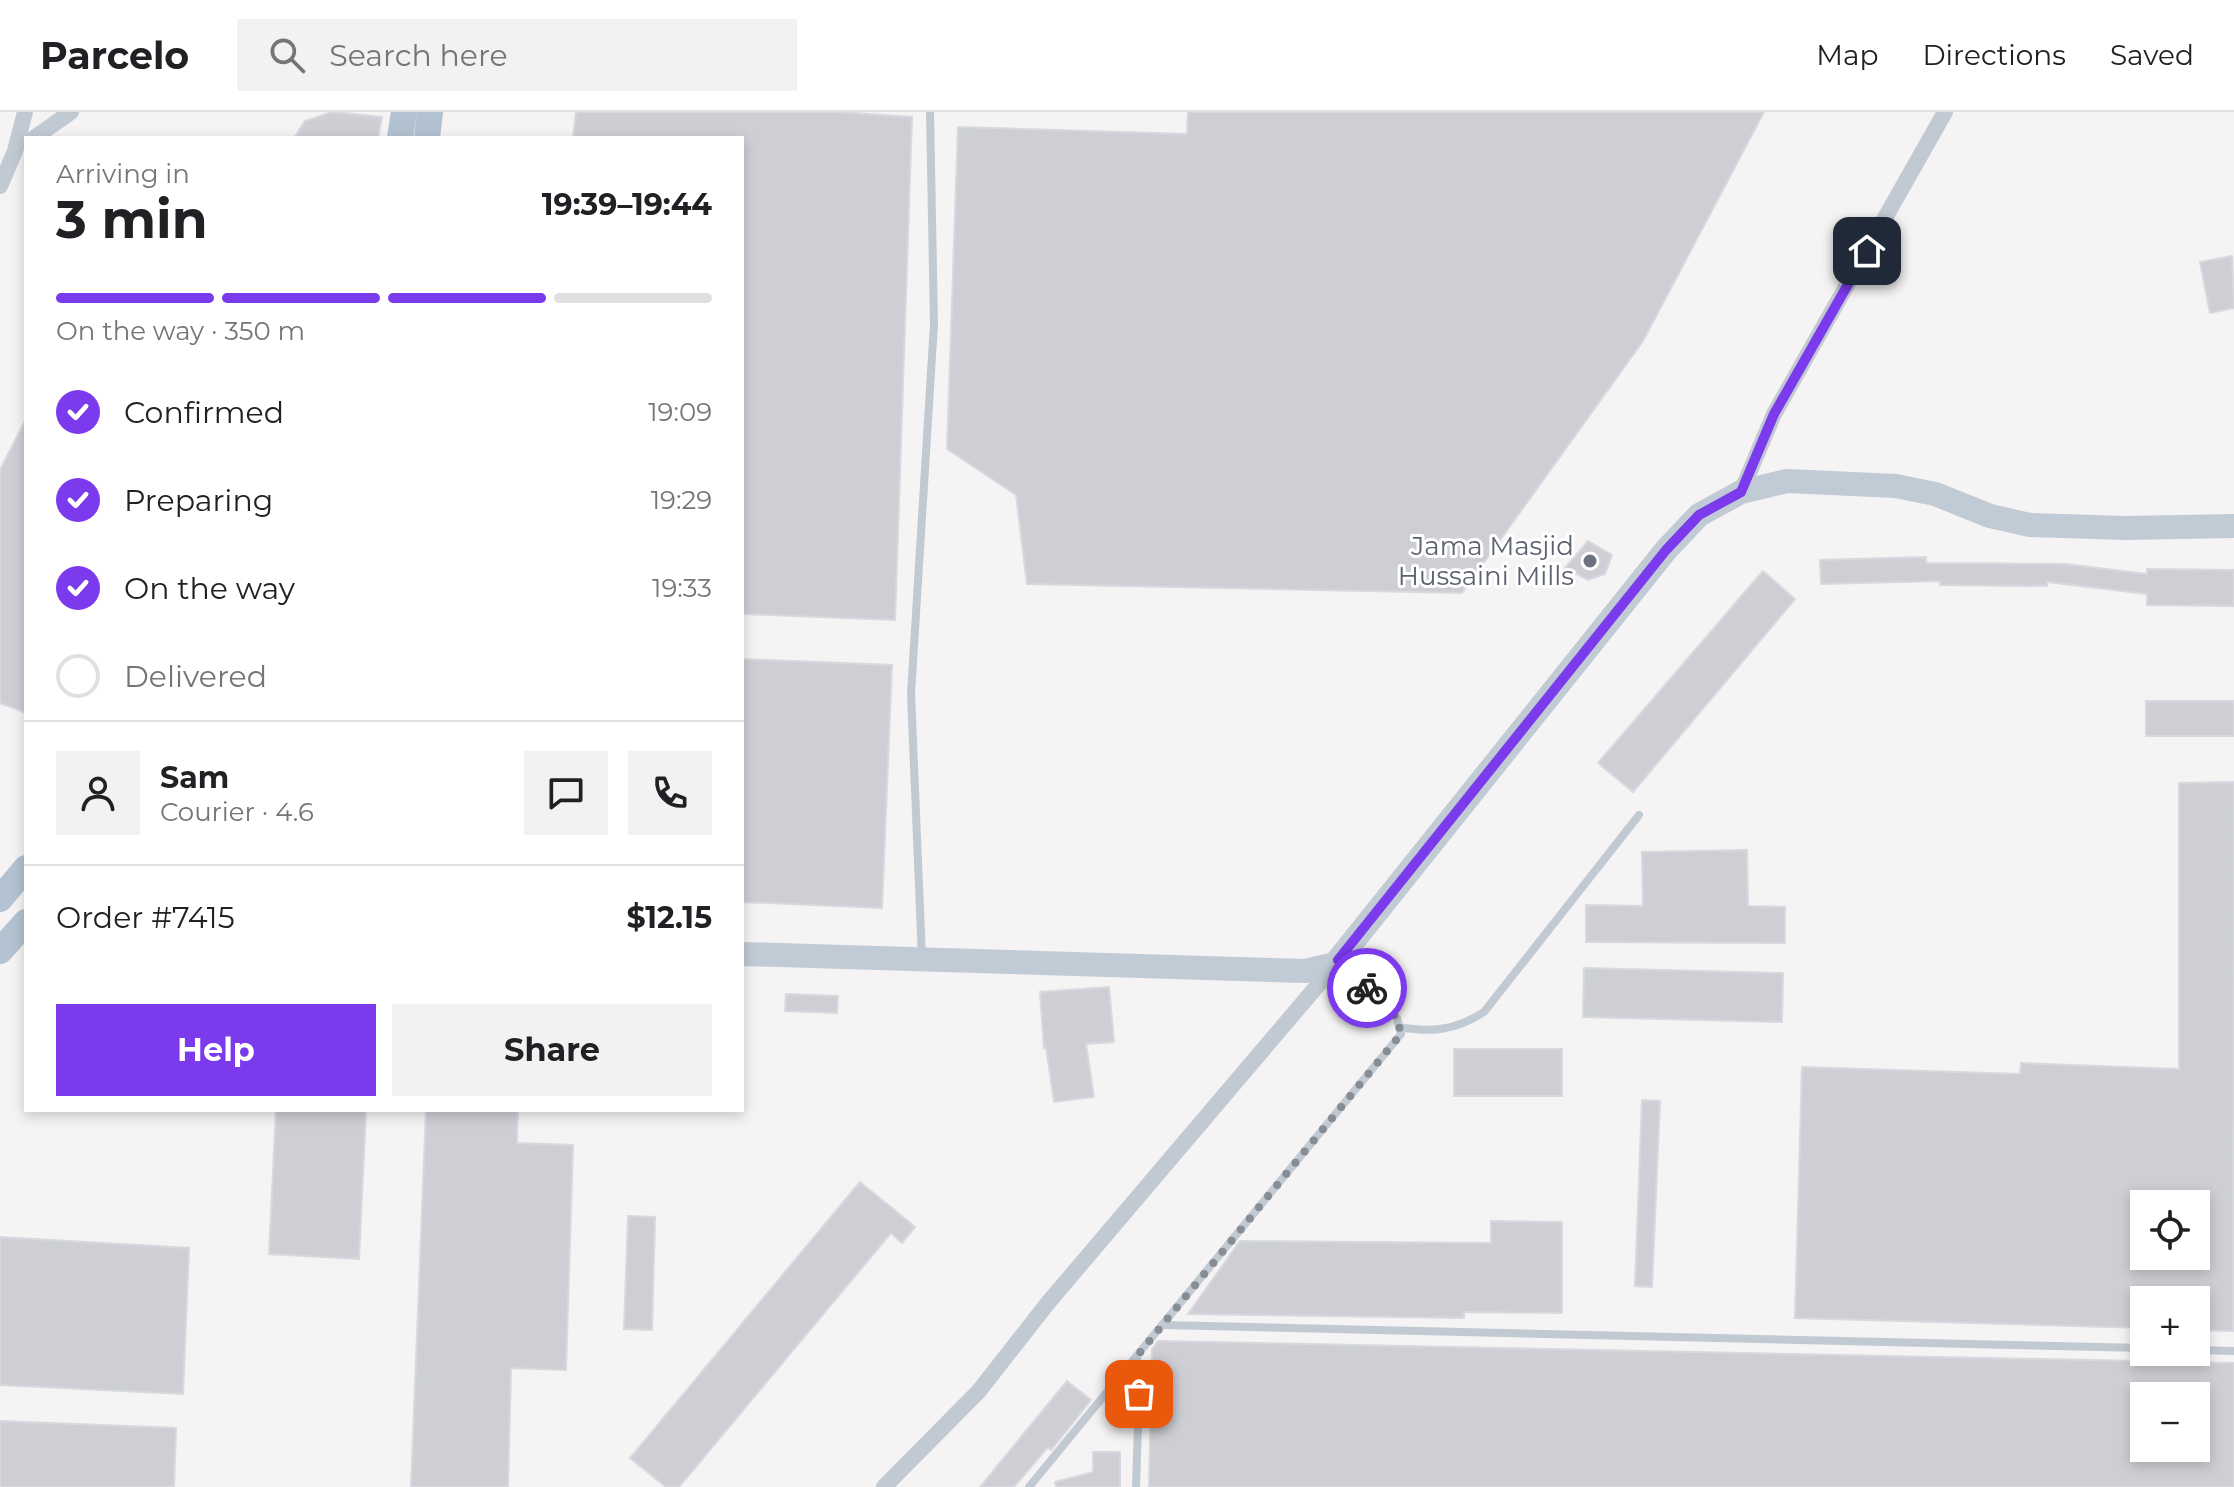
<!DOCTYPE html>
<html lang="en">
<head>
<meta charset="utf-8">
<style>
	body { margin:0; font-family:Montserrat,sans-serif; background:#f2f2f2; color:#202124; height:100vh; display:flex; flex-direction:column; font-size:30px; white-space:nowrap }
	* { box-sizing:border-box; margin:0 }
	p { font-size:26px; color:#757577 }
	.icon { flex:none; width:44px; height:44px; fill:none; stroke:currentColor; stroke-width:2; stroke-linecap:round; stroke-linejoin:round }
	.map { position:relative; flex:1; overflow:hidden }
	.panel { position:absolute; left:24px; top:24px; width:720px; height:976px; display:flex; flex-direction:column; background:#fff; border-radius:0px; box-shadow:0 4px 12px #0003 }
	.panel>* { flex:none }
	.fabs { position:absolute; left:2130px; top:1078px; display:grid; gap:16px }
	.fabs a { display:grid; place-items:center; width:80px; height:80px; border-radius:0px; background:#fff; box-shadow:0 4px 12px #0003; font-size:40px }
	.pin { position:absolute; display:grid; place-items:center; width:68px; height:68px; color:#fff; margin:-34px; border-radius:16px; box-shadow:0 4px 12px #0006 }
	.courier { position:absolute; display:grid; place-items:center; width:80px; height:80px; margin:-40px; border:6px solid #7c3aed; border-radius:50%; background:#fff; color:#222; box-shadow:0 2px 10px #0007 }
	.headline em { font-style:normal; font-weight:700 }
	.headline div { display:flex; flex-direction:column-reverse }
	.headline { display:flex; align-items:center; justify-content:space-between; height:136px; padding:0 32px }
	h1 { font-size:52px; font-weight:700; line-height:60px }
	.bar { display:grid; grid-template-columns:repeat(4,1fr); gap:12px 8px; align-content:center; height:96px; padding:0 32px }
	.bar i { height:10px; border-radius:6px; background:#e0e0e0 }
	.bar .selected { background:#7c3aed }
	.bar p { grid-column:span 4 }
	.line { display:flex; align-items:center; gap:20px; padding:0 32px; border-top:2px solid #e0e0e0 }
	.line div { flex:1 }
	.round { display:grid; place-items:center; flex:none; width:84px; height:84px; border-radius:0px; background:#f2f2f2 }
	ol { padding:0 32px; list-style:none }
	li { display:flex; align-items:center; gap:24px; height:88px }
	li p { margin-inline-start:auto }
	li .icon { padding:8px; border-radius:50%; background:#7c3aed; color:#fff; stroke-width:4 }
	li:last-child { color:#757577 }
	li i { width:44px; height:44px; border:4px solid #e0e0e0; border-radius:50% }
	.action { display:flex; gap:16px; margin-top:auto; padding:16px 32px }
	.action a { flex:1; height:92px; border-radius:0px; background:#7c3aed; color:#fff; font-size:32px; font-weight:700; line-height:92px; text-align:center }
	.action a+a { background:#f2f2f2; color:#202124 }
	header { display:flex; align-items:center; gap:48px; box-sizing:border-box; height:112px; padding:0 40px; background:#fff; border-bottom:2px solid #e0e0e0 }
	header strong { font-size:38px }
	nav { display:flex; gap:44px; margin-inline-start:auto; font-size:28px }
	.search { width:560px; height:72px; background:#f2f2f2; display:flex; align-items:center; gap:20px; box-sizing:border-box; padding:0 28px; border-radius:0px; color:#757577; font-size:30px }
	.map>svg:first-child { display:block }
	.building { fill:#cdcfd5; stroke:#d7d9de; stroke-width:2; fill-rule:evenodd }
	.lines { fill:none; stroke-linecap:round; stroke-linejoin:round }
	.lane { stroke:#c1cad2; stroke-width:8 }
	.street { stroke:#c1cad2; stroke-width:16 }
	.secondary { stroke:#c1cbd6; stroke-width:24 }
	.primary { stroke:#b3c2d1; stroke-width:26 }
	.done { stroke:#868d94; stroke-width:8; stroke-dasharray:0 14.4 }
	.route { stroke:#7c3aed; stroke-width:10 }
	.worship-dot { fill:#6b7280; stroke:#fff; stroke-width:3 }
	.labels { text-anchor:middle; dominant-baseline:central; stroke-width:6; stroke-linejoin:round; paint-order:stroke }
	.worship-label { font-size:26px; fill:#5b616d; stroke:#fff; text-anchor:end }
</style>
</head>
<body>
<header>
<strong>Parcelo</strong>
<div class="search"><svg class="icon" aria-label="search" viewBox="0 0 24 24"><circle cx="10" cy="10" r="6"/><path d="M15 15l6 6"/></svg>Search here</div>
<nav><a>Map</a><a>Directions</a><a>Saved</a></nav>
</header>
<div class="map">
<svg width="2234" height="1375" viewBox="0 0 2234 1375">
	<rect width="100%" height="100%" fill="#f5f3f3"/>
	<g class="building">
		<path d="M332 0 382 5 378 26H294L305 9Z"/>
		<path d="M576 0H838L912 5 895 508 742 502V26H573Z"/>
		<path d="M1188 0H1764L1643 229 1462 481 1027 472 1016 383 947 337 958 15 1187 22Z"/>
		<path d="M2232 144 2234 196 2210 201 2200 150Z"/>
		<path d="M26 307V601L0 591V358Z"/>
		<path d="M1588 429 1612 443 1605 462 1588 468 1565 456Z"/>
		<path d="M1926 445V451L2065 452 2147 462V457L2234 458V494L2147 493V482L2047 470V474L1940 473V469L1821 472 1820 448Z"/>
		<path d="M1763 459 1795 487 1633 680 1598 651Z"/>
		<path d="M742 547 892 553 882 796 742 790Z"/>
		<rect x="2146" y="589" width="88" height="35"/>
		<path d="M2234 670 2233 1219 2196 1218V1188H2144V1216L1795 1206 1802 955 2020 962 2021 951 2179 957V671ZM2144 1092H2196V1144H2144Z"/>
		<path d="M1747 738 1748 794 1785 795V831L1586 830V793L1643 794 1642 740Z"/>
		<path d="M1584 856 1783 861 1782 910 1583 905Z"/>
		<path d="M1109 875 1114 930 1086 932 1094 985 1054 990 1046 935 1044 936 1040 880Z"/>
		<path d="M786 882 838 884 837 901 785 899Z"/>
		<rect x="1454" y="937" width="108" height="47"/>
		<path d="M1642 988 1660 989 1652 1175 1635 1174Z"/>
		<path d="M276 998H366L359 1147 269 1142Z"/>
		<path d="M426 998H518L517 1031 573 1033 566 1258 511 1256 508 1375H411Z"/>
		<path d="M860 1070 915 1115 902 1131 891 1121 679 1375H666L630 1346Z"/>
		<path d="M628 1104 655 1105 652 1218 624 1217Z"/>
		<path d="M1491 1109 1562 1110V1201L1464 1200V1206L1188 1202 1240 1129 1491 1131Z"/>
		<path d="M0 1125 189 1136 183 1282 0 1273Z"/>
		<path d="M1158 1229 2234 1251V1375H1149L1152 1237ZM2144 1284H2196V1336H2144Z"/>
		<path d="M1067 1269 1091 1288 1051 1338 1048 1335 1014 1375H980Z"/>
		<path d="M0 1309 176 1316 174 1375H0Z"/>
		<path d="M1093 1340H1120V1375H1056L1055 1370 1093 1360Z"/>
	</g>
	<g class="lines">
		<g class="lane">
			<path d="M922 846 911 582 934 212 930 0"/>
			<path d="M1399 915C1432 921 1456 918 1484 900L1639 703"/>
			<path d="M1162 1213 2144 1236"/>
			<path d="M2196 1238 2234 1239"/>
			<path d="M1029 1375 1401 922 1397 906 1339 849"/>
			<path d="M1136 1375 1139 1282 1137 1244"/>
		</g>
		<g class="street">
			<path d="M34 26 71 0"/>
			<path d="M0 74 15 39 25 0"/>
			<path d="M1741 380 1774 302 1945 0"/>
			<path d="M884 1375 979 1279 1047 1192 1335 853"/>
		</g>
		<path class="secondary" d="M742 842 1305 859 1335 852 1666 438 1699 403 1741 380 1787 369 1896 374 1935 382 1990 404 2030 413 2125 416 2234 414"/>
		<g class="primary">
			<path d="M400 26 404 0"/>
			<path d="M427 26 430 0"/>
			<path d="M0 787 26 756"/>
			<path d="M0 839 26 810"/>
		</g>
	</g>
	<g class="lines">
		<path class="done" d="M1139 1282 1137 1244 1401 922 1397 906 1367 876"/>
		<path class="route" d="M1367 876 1338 848 1666 438 1699 403 1741 380 1774 302 1867 139"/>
	</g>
	<circle class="worship-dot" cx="1590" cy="449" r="8"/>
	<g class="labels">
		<g class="worship-label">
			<text x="1574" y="434">Jama Masjid<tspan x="1574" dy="30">Hussaini Mills</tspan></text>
		</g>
	</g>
</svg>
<div class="fabs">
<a><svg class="icon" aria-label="locate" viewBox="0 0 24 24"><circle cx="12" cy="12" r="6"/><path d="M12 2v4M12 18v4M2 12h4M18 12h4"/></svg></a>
<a>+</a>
<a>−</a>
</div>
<div class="pin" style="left:1139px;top:1282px;background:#ea580c"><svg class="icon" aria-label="bag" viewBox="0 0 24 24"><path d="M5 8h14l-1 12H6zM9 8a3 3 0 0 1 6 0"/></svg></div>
<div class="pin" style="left:1867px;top:139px;background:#1f2937"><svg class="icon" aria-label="home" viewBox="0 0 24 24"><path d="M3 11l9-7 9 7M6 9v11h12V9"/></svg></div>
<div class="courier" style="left:1367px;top:876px"><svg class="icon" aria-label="bike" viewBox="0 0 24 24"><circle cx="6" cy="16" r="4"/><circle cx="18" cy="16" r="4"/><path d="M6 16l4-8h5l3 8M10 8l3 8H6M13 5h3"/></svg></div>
<section class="panel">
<div class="headline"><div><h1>3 min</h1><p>Arriving in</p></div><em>19:39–19:44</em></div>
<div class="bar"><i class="selected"></i><i class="selected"></i><i class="selected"></i><i></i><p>On the way · 350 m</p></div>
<ol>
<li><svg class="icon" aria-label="check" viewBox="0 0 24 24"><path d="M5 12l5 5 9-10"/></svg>Confirmed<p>19:09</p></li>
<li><svg class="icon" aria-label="check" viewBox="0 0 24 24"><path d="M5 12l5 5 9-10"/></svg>Preparing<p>19:29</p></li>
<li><svg class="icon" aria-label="check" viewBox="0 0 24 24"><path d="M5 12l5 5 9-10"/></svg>On the way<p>19:33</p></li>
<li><i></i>Delivered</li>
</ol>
<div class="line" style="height:144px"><a class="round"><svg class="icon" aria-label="person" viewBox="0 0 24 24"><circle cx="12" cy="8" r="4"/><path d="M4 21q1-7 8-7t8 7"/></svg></a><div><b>Sam</b><p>Courier · 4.6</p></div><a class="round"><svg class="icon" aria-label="chat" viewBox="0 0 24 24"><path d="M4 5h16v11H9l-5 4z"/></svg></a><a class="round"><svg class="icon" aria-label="phone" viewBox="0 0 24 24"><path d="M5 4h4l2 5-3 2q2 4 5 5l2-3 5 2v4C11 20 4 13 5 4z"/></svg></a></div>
<div class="line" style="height:104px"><div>Order #7415</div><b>$12.15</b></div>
<div class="action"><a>Help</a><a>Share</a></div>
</section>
</div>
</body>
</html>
